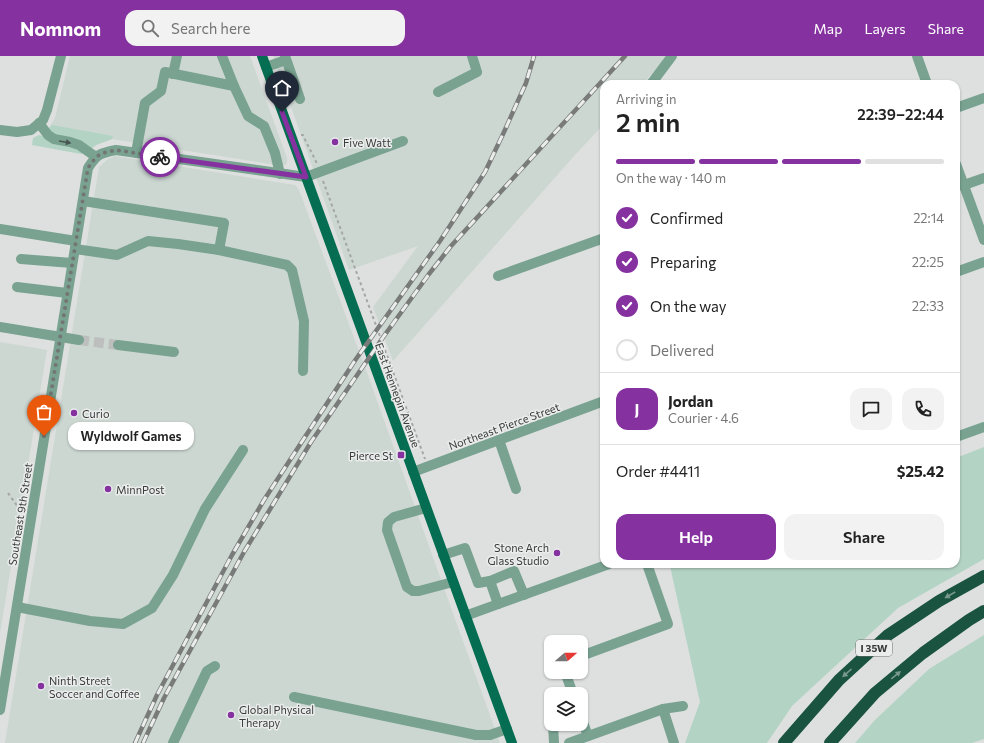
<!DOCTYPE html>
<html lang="en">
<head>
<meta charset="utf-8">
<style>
	body { margin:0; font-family:Commissioner,sans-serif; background:#f2f2f2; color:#222; height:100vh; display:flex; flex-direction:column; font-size:15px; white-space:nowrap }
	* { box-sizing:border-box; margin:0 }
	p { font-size:13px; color:#767676 }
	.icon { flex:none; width:22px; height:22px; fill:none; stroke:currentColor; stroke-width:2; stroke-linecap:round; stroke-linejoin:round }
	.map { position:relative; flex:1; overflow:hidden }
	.details { position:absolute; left:600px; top:24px; width:360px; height:488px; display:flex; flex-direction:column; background:#fff; border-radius:12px; box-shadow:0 1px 3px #0004 }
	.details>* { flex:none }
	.needle { width:26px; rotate:70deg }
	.buttons { position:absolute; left:544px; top:579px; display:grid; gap:8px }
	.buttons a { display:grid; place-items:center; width:44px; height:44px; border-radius:8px; background:#fff; box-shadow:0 1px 3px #0004; font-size:20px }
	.pin { position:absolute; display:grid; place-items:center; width:34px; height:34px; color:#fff; margin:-41px -17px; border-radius:50% 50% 50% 0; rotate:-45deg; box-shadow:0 0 4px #0007 }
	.pin .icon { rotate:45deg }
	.courier { position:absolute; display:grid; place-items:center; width:40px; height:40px; margin:-20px; border:3px solid #85319f; border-radius:50%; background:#fff; color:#222; box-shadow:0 1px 5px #0007 }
	.bubble { position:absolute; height:28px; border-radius:12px; background:#fff; box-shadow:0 1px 3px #0004; font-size:13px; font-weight:600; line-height:28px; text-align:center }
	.head em { font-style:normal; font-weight:600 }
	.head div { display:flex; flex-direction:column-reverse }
	.head { display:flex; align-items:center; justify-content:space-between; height:68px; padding:0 16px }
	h1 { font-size:26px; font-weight:600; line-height:30px }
	.bar { display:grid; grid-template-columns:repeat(4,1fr); gap:6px 4px; align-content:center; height:48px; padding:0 16px }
	.bar i { height:5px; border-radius:3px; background:#e0e0e0 }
	.bar .active { background:#85319f }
	.bar p { grid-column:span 4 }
	.line { display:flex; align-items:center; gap:10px; padding:0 16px; border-top:1px solid #e0e0e0 }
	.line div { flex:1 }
	.round { display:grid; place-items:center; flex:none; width:42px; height:42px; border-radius:12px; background:#f2f2f2 }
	ol { padding:0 16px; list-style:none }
	li { display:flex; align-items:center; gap:12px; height:44px }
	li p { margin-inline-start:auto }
	li .icon { padding:4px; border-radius:50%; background:#85319f; color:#fff; stroke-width:4 }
	li:last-child { color:#767676 }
	li i { width:22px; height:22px; border:2px solid #e0e0e0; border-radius:50% }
	.cta { display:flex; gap:8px; margin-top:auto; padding:8px 16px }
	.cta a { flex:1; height:46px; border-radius:12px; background:#85319f; color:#fff; font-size:16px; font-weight:600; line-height:46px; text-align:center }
	.cta a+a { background:#f2f2f2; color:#222 }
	header { display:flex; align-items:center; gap:24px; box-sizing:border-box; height:56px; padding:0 20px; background:#85319f; color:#fff }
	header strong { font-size:19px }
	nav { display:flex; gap:22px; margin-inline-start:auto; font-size:14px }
	.search { width:280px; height:36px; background:#f2f2f2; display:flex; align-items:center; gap:10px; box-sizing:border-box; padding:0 14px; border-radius:12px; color:#767676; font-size:15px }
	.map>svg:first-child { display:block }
	.built { fill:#ccd7d2 }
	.green { fill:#b3d3c5 }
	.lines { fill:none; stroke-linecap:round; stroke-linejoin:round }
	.minor-tunnel { stroke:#bcbfbd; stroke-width:10; stroke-dasharray:10 5; stroke-linecap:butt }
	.path { stroke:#a4a7a5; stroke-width:2; stroke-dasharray:3 3; stroke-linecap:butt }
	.minor { stroke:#79a291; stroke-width:10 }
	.major { stroke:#056d51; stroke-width:10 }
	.highway { stroke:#1a5340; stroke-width:12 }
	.rail-casing { stroke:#797b7a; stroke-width:4.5 }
	.rail { stroke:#eaedec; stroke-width:3; stroke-dasharray:9; stroke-linecap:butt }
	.oneway { fill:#495550 }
	.oneway2 { fill:#78988d }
	.done { stroke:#727573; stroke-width:4; stroke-dasharray:0 7.2 }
	.route { stroke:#85319f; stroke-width:5 }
	.poi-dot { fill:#85319f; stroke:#eaedec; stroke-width:1.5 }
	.labels { text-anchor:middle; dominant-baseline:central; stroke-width:3; stroke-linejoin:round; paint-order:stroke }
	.shield { fill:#eaedec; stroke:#6e706f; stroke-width:1 }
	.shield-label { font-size:10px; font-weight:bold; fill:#393b3a }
	.poi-label { font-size:11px; fill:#393b3a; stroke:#eaedec; text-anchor:start }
	.street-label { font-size:11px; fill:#393b3a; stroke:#eaedec }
</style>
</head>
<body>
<header>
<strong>Nomnom</strong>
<div class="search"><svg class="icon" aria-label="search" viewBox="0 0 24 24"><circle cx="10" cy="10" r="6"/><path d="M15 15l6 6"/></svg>Search here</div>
<nav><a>Map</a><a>Layers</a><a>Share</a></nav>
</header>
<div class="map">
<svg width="984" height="687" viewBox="0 0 984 687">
	<rect width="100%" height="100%" fill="#dde0de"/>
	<g class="built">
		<path d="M70 0H250L287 102V108L282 110 112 83 96 89 94 91 49 72 55 62Z"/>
		<path d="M273 0H669L642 28H604V68L574 100 393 305 373 251 418 190 349 214Z"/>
		<path d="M115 100 295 129 299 134 369 322 455 563 500 687H5L99 111 108 103Z"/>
		<path d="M0 286 47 294 0 577Z"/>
	</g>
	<g class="green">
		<path d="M52 69 113 80 112 83 96 89 92 92 50 77 49 72Z"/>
		<path d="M39 79 78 91 84 97 81 98 32 89 33 82Z"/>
		<path d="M984 391V503L898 552 792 650 767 687H685L700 646 670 510 676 508H956V402Z"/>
		<path d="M984 579V683L972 687H855L875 664 929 613Z"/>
	</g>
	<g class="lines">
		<path class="minor-tunnel" d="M79 284 118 289"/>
		<g class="path">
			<path d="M301 79H303C307 89 313 98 317 108"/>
			<path d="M323 125 425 403"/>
			<path d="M528 359 549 353"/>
			<path d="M8 437 18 451"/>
		</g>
		<g class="minor">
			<path d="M285 0 300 43"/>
			<path d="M917 0 927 28"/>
			<path d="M266 11 286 4"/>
			<path d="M173 18 177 0"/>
			<path d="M651 28 672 0"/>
			<path d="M234 30 248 60 264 70 275 97 280 118"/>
			<path d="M438 36 477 16 472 0"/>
			<path d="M956 52 984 42"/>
			<path d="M39 67 48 79 54 83 70 86 79 89 96 101"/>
			<path d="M0 74 17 76 31 74 43 64 47 54 61 0"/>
			<path d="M136 97 145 47 161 35 165 16 234 30 222 0"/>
			<path d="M956 108 984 184"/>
			<path d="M964 129 984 122"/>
			<path d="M0 173 76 185"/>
			<path d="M75 193 117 199 148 185 178 188 219 194 224 167 83 145"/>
			<path d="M219 194 287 209 292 214 304 265 303 315"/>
			<path d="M21 203 72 207"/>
			<path d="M956 216 984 206"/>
			<path d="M498 220 604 182"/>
			<path d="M17 231 67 237"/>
			<path d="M0 271 79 284"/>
			<path d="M118 289 174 296"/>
			<path d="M956 381 984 371"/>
			<path d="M499 384 516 433"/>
			<path d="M413 416 604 345"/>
			<path d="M426 452 394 461 388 466 387 474 407 531 413 535H419L453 526"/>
			<path d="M443 499 465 492 478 527 490 525 514 515 524 539"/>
			<path d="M490 525 498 548"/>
			<path d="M17 551 90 565 123 568 152 552 173 519 205 453 243 394"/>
			<path d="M465 560 609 508"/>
			<path d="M581 600 668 568 647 508"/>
			<path d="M565 616 573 638"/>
			<path d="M294 641 476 679H490L507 673"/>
			<path d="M663 653 674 687"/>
			<path d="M0 654 88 112C97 98 100 97 116 94L306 121 403 85"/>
			<path d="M581 661 588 680"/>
			<path d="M553 668 554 687"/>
			<path d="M173 687 207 615 215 610"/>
			<path d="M569 687 663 653 683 650"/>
		</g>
		<path class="major" d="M262 0 512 687"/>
		<g class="highway">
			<path d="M784 687 839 624 888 579 939 545 984 520"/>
			<path d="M830 687 875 637 923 597 969 564 984 555"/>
		</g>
		<defs>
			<g id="rail">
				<path d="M135 687 157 639 232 499 264 444 303 384 356 303 440 185 485 116 504 76 526 27 534 0"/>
				<path d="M143 687 164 642 244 496 311 386 384 280 429 218 451 190 625 0"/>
			</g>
		</defs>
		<use href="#rail" class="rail-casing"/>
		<use href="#rail" class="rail"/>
	</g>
	<defs><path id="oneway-solid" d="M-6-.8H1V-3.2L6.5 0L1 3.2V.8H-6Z"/></defs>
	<use class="oneway" href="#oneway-solid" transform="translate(65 86) rotate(10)"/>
	<g class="oneway2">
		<use href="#oneway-solid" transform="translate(950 539) rotate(150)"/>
		<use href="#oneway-solid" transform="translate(847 617) rotate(138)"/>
		<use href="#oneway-solid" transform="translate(896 619) rotate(-39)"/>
	</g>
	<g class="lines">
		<path class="done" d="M44 380 88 112 96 101 103 97 116 94 160 101"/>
		<path class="route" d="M160 101 306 121 282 56"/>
	</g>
	<g class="poi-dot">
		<circle cx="335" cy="86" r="4"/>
		<circle cx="74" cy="357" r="4"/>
		<rect x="397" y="395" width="8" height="8" rx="2"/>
		<circle cx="108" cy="433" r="4"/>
		<circle cx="557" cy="497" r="4"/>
		<circle cx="41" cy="630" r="4"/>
		<circle cx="231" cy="659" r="4"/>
	</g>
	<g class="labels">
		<rect class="shield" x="856" y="584" width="36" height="16" rx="3"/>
		<g class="shield-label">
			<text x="874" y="592">I 35W</text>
		</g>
		<g class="poi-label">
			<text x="343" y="86">Five Watt</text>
			<text x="82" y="357">Curio</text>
			<text x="393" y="399" text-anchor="end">Pierce St</text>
			<text x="116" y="433">MinnPost</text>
			<text x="549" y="491" text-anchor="end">Stone Arch<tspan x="549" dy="13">Glass Studio</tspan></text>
			<text x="49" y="624">Ninth Street<tspan x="49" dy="13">Soccer and Coffee</tspan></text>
			<text x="239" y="653">Global Physical<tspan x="239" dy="13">Therapy</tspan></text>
		</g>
		<g class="street-label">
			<text transform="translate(398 339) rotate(70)">East Hennepin Avenue</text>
			<text transform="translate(504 370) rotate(-20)">Northeast Pierce Street</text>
			<text transform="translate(20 458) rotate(-81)">Southeast 9th Street</text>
		</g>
	</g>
</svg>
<div class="buttons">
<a><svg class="needle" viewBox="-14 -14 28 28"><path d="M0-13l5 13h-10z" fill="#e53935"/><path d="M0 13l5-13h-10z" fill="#767676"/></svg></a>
<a><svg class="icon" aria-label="layers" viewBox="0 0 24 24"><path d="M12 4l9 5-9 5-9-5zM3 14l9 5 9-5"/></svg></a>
</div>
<div class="pin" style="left:44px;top:380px;background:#ea580c"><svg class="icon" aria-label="bag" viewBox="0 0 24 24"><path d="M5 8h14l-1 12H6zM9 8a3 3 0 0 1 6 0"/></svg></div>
<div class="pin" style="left:282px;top:56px;background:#1f2937"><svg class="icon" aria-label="home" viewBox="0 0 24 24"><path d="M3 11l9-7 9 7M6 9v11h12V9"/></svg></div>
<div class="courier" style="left:160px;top:101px"><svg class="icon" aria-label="bike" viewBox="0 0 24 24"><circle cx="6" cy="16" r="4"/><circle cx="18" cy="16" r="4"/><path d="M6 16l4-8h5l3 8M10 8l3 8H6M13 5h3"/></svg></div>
<div class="bubble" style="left:68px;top:366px;width:126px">Wyldwolf Games</div>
<section class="details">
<div class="head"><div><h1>2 min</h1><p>Arriving in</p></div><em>22:39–22:44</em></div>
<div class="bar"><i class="active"></i><i class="active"></i><i class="active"></i><i></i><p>On the way · 140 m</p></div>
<ol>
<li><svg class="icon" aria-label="check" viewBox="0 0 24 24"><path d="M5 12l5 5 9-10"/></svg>Confirmed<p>22:14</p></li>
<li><svg class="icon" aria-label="check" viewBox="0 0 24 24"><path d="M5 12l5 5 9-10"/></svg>Preparing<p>22:25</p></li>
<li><svg class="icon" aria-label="check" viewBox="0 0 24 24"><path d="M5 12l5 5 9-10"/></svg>On the way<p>22:33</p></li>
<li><i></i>Delivered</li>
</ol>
<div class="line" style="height:72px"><b class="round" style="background:#85319f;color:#fff">J</b><div><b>Jordan</b><p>Courier · 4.6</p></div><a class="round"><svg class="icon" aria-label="chat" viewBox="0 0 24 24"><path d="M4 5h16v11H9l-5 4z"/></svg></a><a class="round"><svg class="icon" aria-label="phone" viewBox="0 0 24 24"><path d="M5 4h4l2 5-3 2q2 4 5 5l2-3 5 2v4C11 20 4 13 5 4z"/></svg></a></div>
<div class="line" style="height:52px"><div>Order #4411</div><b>$25.42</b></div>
<div class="cta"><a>Help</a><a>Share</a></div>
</section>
</div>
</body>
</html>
